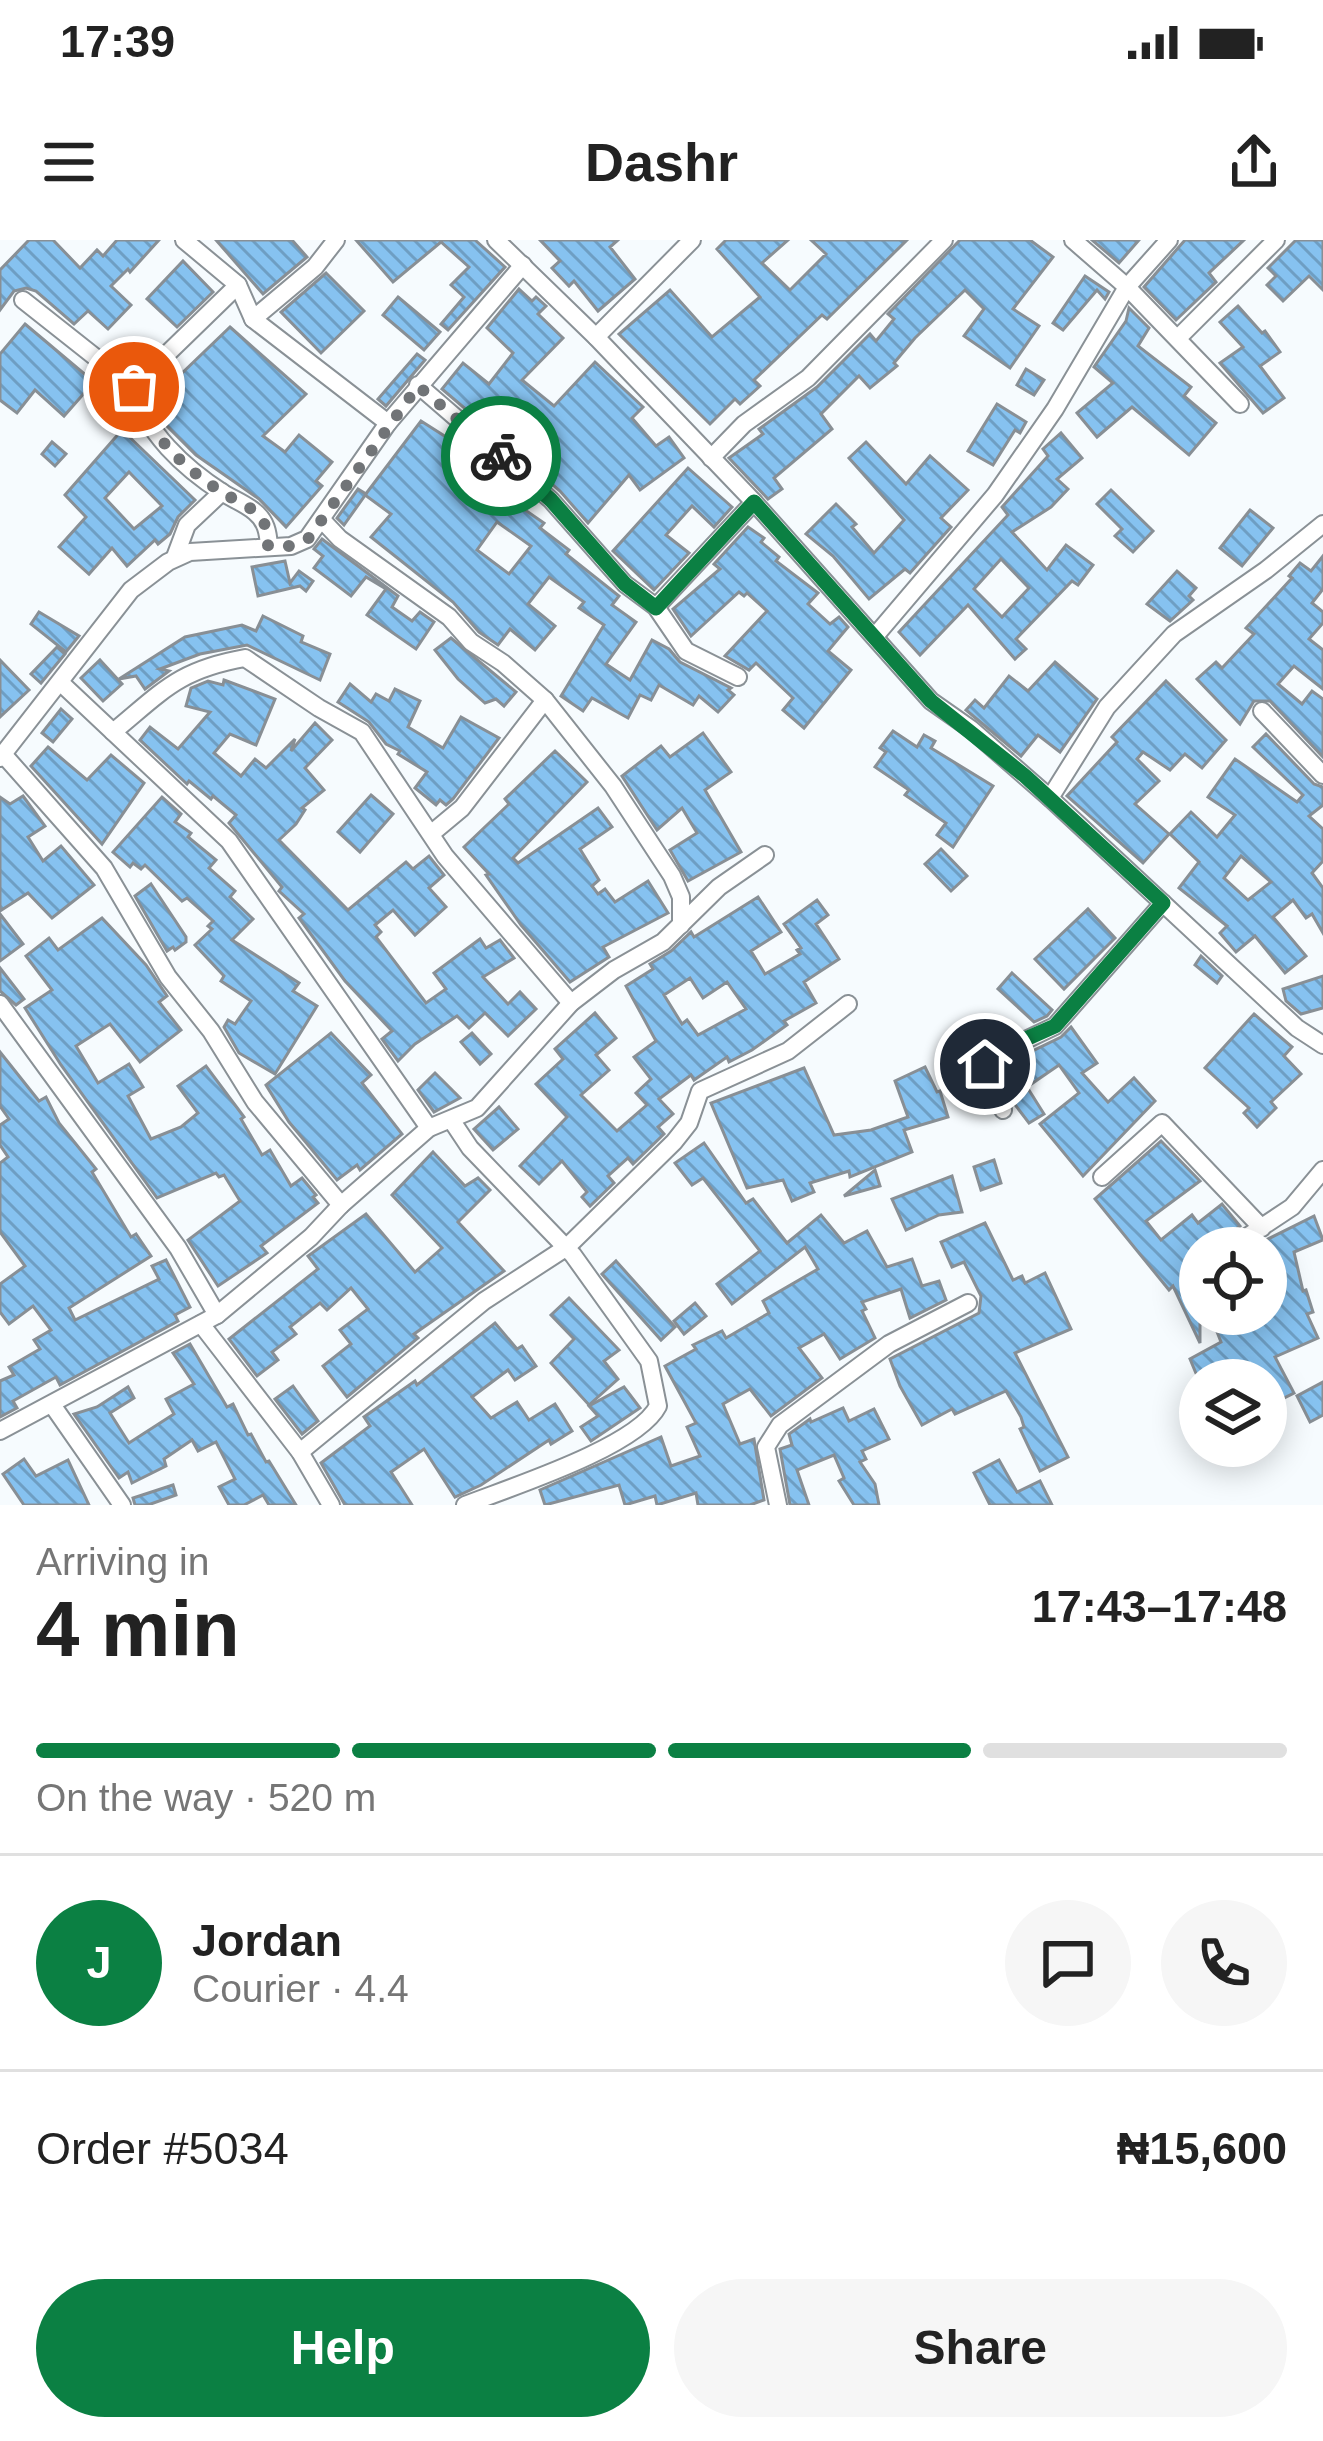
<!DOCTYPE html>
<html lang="en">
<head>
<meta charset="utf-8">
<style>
	body { margin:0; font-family:Arial,sans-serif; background:#f6f6f6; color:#222; height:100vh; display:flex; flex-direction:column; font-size:45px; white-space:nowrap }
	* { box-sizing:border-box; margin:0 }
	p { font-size:39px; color:#767676 }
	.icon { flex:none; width:66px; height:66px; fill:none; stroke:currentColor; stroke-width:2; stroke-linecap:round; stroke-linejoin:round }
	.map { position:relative; height:1265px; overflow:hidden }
	.panel { display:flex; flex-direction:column; background:#fff; flex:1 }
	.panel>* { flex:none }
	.buttons { position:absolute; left:1179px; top:987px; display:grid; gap:24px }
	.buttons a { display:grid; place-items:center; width:108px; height:108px; border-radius:50%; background:#fff; box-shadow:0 6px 30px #0003; font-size:60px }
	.pin { position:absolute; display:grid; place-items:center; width:102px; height:102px; color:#fff; margin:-51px; border:6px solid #fff; border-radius:50%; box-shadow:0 3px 12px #0007 }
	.courier { position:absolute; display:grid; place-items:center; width:120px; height:120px; margin:-60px; border:9px solid #0b8043; border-radius:50%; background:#fff; color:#222; box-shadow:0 3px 15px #0007 }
	.summary em { font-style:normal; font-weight:700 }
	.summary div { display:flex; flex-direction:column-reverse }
	.summary { display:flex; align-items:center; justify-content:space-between; height:204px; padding:0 36px }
	h1 { font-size:78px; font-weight:700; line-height:90px }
	.bar { display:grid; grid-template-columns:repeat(4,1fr); gap:18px 12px; align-content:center; height:144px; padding:0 36px }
	.bar i { height:15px; border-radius:9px; background:#e0e0e0 }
	.bar .selected { background:#0b8043 }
	.bar p { grid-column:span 4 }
	.line { display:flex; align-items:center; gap:30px; padding:0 36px; border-top:3px solid #e0e0e0 }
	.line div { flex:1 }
	.round { display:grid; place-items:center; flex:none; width:126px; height:126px; border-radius:63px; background:#f6f6f6 }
	.button { display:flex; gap:24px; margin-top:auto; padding:24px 36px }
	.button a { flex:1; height:138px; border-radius:72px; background:#0b8043; color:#fff; font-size:48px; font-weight:700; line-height:138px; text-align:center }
	.button a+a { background:#f6f6f6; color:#222 }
	.status { display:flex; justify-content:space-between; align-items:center; height:84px; padding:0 60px; background:#fff; direction:ltr }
	.status svg { height:33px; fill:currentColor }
	header { display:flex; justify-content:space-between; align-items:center; height:156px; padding:0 36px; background:#fff; font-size:54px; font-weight:700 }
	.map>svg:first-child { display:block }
	.building { fill:url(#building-back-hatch); stroke:#888f95; stroke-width:3; fill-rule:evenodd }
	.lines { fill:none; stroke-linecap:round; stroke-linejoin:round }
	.minor-casing { stroke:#8a9196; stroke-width:20 }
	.minor { stroke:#fff; stroke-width:16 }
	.done { stroke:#717477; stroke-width:12; stroke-dasharray:0 21.6 }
	.route { stroke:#0b8043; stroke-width:15 }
</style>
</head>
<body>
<div class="status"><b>17:39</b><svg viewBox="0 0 49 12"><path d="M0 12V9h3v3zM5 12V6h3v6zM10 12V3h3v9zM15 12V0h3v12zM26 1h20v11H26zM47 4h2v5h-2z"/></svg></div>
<header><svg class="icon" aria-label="menu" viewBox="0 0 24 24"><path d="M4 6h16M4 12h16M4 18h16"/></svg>Dashr<svg class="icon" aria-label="share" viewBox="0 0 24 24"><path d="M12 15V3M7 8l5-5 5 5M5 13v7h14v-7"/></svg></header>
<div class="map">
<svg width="1323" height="1265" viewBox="0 0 1323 1265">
	<defs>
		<pattern id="building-back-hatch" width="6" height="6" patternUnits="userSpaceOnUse" patternTransform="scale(3)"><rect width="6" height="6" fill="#86c2f0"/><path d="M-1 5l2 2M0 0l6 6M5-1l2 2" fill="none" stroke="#6e9ec3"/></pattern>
	</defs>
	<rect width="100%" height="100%" fill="#f6fbfe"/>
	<g class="building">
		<path d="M29 0H53L80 28 97 10 103 16 117 0H159L130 32 128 29 111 46 131 65 108 89 88 71 74 84 36 51 26 48 14 51 0 70V30Z"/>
		<path d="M216 0H292L307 17 263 54Z"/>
		<path d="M356 0H475L505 27 448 90 441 84 464 57 451 45 469 27 441 2 393 42Z"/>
		<path d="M540 0H618L610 7 635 39 598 71 574 41 569 46 552 28 560 21Z"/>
		<path d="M726 0H788L762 23 790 50 826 14 811 0H907L827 79 822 75 754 140 760 146 740 164 735 159 710 184 619 94 670 50 712 97 760 57 717 9Z"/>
		<path d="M960 0H1030L1053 17 1013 69 1039 86 1010 128 964 96 984 69 965 50 915 98 894 123 897 126 870 148 859 136 821 174 832 189 774 238 782 249 768 259 729 218 763 194 759 189 817 147 870 94 876 101 894 79 888 74Z"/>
		<path d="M1092 0H1139L1119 23Z"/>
		<path d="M1185 0H1244L1209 33 1216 42 1176 80 1144 47Z"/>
		<path d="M1296 0H1323V50L1309 36 1283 61 1267 45 1276 36 1268 28Z"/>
		<path d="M183 21 213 52 177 87 147 59Z"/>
		<path d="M326 33 364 71 321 113 281 72Z"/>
		<path d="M1085 36 1109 52 1105 59 1097 50 1063 90 1053 83Z"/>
		<path d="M519 49 532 61 536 57 546 66 538 74 563 98 522 140 554 166 595 122 643 167 632 178 656 206 669 197 684 218 640 250 629 235 588 283 560 251 522 218 525 213 491 186 489 189 442 149 463 123 489 144 513 113 487 88Z"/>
		<path d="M398 57 440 92 424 110 383 75Z"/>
		<path d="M1238 66 1262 93 1265 91 1280 112 1260 126 1284 158 1263 173 1220 123 1243 107 1220 82Z"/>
		<path d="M1129 68 1149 88 1138 106 1191 147 1184 156 1216 183 1189 215 1132 167 1097 197 1077 173 1113 143 1094 127 1126 81Z"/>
		<path d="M25 84 94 142 64 176 35 150 17 173 0 160V114Z"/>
		<path d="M230 87 306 154 263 196 285 212 299 195 332 222 316 241 322 246 286 287 259 259 196 215 167 186 152 162Z"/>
		<path d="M417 114 425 120 386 166 378 159Z"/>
		<path d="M1026 129 1044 140 1034 155 1017 145Z"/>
		<path d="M997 164 1026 182 1020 193 1015 190 993 225 968 211Z"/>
		<path d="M421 181 468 211 455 228 487 251 496 237 518 253 512 261 544 283 540 288 569 310 566 314 619 356 612 365 636 382 606 424 630 440 652 400 669 409 680 422 731 448 728 450 734 455 718 472 699 456 693 465 659 445 651 460 640 455 628 478 592 458 583 471 561 456 604 385 579 368 584 362 549 337 528 364 555 386 535 410 510 389 498 405 479 392 453 362 371 297 391 274 365 255ZM497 282 531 306 509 334 477 310Z"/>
		<path d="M122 190 195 260 178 277 170 294 158 304 155 300 127 326 112 308 89 334 59 307 86 277 65 255ZM129 232 162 266 134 289 105 258Z"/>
		<path d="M1061 193 1082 218 1057 239 1068 249 1051 267 1012 292 1047 330 1066 305 1093 325 1078 345 1072 341 1016 399 1026 409 1015 419 968 365 920 415 899 392 1008 275 1002 267 1048 216 1043 209ZM1001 319 1029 348 1002 377 974 349Z"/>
		<path d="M52 202 66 214 55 226 42 214Z"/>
		<path d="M866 202 906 244 930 216 968 250 941 278 951 287 926 315 910 333 905 329 869 359 833 316 806 294 836 264 856 284 852 287 874 313 904 280 849 218Z"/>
		<path d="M688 228 732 267 714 287 692 266 666 295 689 313 654 350 613 311Z"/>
		<path d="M358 249 366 254 344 285 337 278Z"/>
		<path d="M1111 250 1153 291 1133 312 1115 296 1122 289 1097 264Z"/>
		<path d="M1250 270 1273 288 1242 326 1220 308Z"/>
		<path d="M748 287 764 298 761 302 779 317 776 321 818 353 808 364 830 384 839 377 848 387 828 411 851 430 804 488 783 470 793 458 756 423 749 430 725 416 767 371 747 353 744 356 739 352 691 396 673 369 720 329 714 324Z"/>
		<path d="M322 299 398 356 392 367 412 381 420 372 434 382 416 409 367 375 386 349 366 337 351 356 314 328 323 316 314 309Z"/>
		<path d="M1323 316V349L1312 363 1323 372V383L1309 399 1323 410V449L1294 426 1278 444 1302 464 1312 451 1323 459V517L1270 461H1254L1240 484 1197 439 1216 422 1222 428 1254 394 1246 388 1292 338 1289 336 1300 323 1311 331Z"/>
		<path d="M285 321 290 343 299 331 313 341 306 351 300 346 258 356 252 327Z"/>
		<path d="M1177 331 1196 348 1189 356 1193 360 1170 381 1147 364Z"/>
		<path d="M39 372 79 396 66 412 31 384Z"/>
		<path d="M263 376 303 396 301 402 330 414 320 440 247 405 200 414 160 429 169 431 145 449 136 436 119 439 185 397 242 385 256 391Z"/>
		<path d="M451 398 516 452 504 466 496 459 485 463 458 439 435 410Z"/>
		<path d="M57 407 65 414 41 443 31 434Z"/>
		<path d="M0 420 29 450 0 477Z"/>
		<path d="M100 420 122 444 103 461 81 438Z"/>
		<path d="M1055 422 1097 459 1060 512 1038 495 1021 516 966 470 975 460 984 468 1009 436 1028 451Z"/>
		<path d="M224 440 275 459 256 505 230 494 214 513 241 536 255 519 266 528 295 499 291 511 315 483 332 500 305 528 324 550 302 568 305 570 296 584 279 600 348 670 406 622 413 629 429 616 444 635 429 648 446 667 415 695 393 670 375 685 381 692 376 697 426 763 446 749 434 733 480 699 486 708 500 700 514 718 483 737 508 764 520 752 536 769 508 796 485 773 469 788 457 776 415 804 398 821 382 799 392 791 345 741 299 678 304 674 279 651 282 647 229 583 236 575 213 556 211 559 189 541 187 544 140 500 150 487 178 509 210 472 186 466 191 448 208 441 223 445Z"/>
		<path d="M1166 441 1226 500 1202 528 1185 514 1170 530 1143 512 1137 519 1159 541 1135 564 1169 594 1143 623 1067 556 1117 502 1112 497Z"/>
		<path d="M350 444 371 462 376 454 389 461 395 449 420 461 408 487 443 508 461 477 499 498 453 559 446 565 440 560 436 565 415 548 427 532 398 514 400 511 386 504 369 482 338 462Z"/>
		<path d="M61 469 72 479 53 502 42 493Z"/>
		<path d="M893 491 917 507 924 495 935 501 931 508 993 546 953 607 937 595 946 583 905 555 909 550 875 527 886 512 880 508Z"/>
		<path d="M703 493 731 532 705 550 741 612 688 641 670 610 697 593 682 568 657 590 622 536 661 506 670 517Z"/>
		<path d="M1266 494 1314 544 1323 547V565L1309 576 1323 589V621L1312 633 1323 648V693L1312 674 1306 678 1293 660 1273 677 1306 716 1285 733 1255 696 1236 712 1220 693 1227 686 1179 648 1199 622 1170 594 1191 572 1217 597 1235 575 1208 557 1235 519 1297 562 1303 555 1253 507ZM1241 616 1271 642 1248 660 1224 638Z"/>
		<path d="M48 507 87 540 111 515 144 543 102 604 31 526Z"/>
		<path d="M555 511 587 542 513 618 518 623 598 568 612 587 580 609 599 640 592 646 598 654 605 649 615 662 648 641 668 673 603 707 609 717 570 742 521 685 486 635 489 634 464 607 509 564 505 559Z"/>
		<path d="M371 555 393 574 360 612 338 592Z"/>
		<path d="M23 556 45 586 28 597 43 621 61 606 94 645 52 678 28 653 0 671V557L10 564Z"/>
		<path d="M162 557 181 574 175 582 191 593 188 597 216 620 209 628 235 651 230 657 253 679 232 700 299 743 293 751 317 766 275 834 239 813 224 787 228 780 235 784 251 761 221 741 224 736 195 705 212 689 208 686 213 681 187 658 182 661 145 625 141 629 133 623 130 627 113 612Z"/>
		<path d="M941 609 967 636 951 651 925 624Z"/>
		<path d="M151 644 186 697V702L175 710 173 707 167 711 135 656Z"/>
		<path d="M758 657 781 692 751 711 765 734 800 714 797 710 801 708 784 684 817 660 828 675 816 684 839 719 804 742 816 763 784 781 787 785 752 810 729 822 727 817 694 840 691 835 659 859 673 874 658 887 664 894 633 924 628 918 608 936 614 943 590 966 582 957 587 952 562 921 539 944 520 926 567 877 536 844 563 819 555 809 595 773 616 798 596 815 609 830 581 855 617 891 647 865 636 853 651 839 634 817 656 801 626 746 653 729 650 724 671 711 691 692 694 697ZM690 738 703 758 727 742 746 769 698 795 687 780 682 784 664 755Z"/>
		<path d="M1088 669 1115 698 1064 749 1035 719Z"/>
		<path d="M0 674 23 704 0 721Z"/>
		<path d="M102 678 146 725 167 756 159 762 181 790 140 822 110 784 76 806 98 843 129 824 143 847 128 856 151 899 181 887 198 873 178 846 206 826 244 877 241 879 262 915 270 910 291 946 302 938 316 955 313 957 318 963 261 1006 267 1013 218 1046 188 1000 240 961 224 935 219 937 216 933 157 958 61 825 25 768 52 750 26 716 49 698 58 710Z"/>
		<path d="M1201 716 1222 736 1217 743 1195 725Z"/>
		<path d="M0 728 24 759 16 765 0 751Z"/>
		<path d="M1012 733 1052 770 1047 776 1034 782 998 749Z"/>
		<path d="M1323 736V768L1301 774 1286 761 1283 749Z"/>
		<path d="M1254 774 1292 807 1284 816 1301 834 1271 862 1276 868 1257 887 1244 873 1249 868 1205 828Z"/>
		<path d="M1071 787 1097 823 1082 833 1108 862 1134 838 1155 861 1083 936 1040 884 1079 853 1059 825 1027 847 1044 874 1029 883 1013 862 1000 833 1016 823 1014 820 1061 797Z"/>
		<path d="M331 793 371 835 362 843 402 894 360 930 357 925 337 940 289 882 266 845Z"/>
		<path d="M472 793 491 814 480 824 461 802Z"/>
		<path d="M0 812 39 861 46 857 59 883 96 929 92 932 131 997 136 994 151 1016 69 1068 75 1080 159 1039 152 1026 166 1020 190 1067 175 1075 178 1081 60 1145 56 1137 13 1161 17 1168 0 1177V1141L14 1135 9 1127 40 1109 34 1100 51 1090 33 1066 9 1084 0 1072V1044L25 1026 0 992V923L8 917 0 905V885L9 879 0 866Z"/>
		<path d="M925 827 937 852 940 851 948 877 904 890 912 912 850 937 849 931 810 943 814 952 792 961 783 940 747 948 711 863 804 828 834 895 871 890 908 877 895 841Z"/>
		<path d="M435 833 460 858 434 872 418 850Z"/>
		<path d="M499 867 518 889 493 910 474 889Z"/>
		<path d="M1161 901 1200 941 1146 981 1161 1000 1192 975 1198 983 1222 964 1240 986 1215 1008H1200V1013L1185 1022 1181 1039 1200 1040V1103L1173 1046 1169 1050 1095 959Z"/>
		<path d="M704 903 746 963 753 959 787 1003 821 975 844 1003 867 991 887 1027 912 1019 922 1046 939 1041 946 1060 910 1078 901 1049 862 1062 866 1069 862 1071 875 1098 840 1119 824 1094 799 1108 822 1138 771 1176 750 1149 723 1164 740 1204 754 1199 764 1260 750 1265H698L696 1253 657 1265 655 1256 625 1265 619 1245 545 1265 540 1250 661 1197 671 1226 700 1216 687 1187 696 1183 665 1126 696 1109 693 1105 722 1091 726 1098 769 1073 763 1061 818 1029 805 1007 732 1064 717 1044 760 1011 703 938 692 945 675 923Z"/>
		<path d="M433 912 465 946 478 938 490 950 458 982 504 1031 414 1094 418 1098 347 1157 323 1126 351 1104 340 1090 368 1069 351 1048 327 1070 320 1063 290 1087 296 1094 272 1112 278 1120 257 1136 229 1099 318 1029 308 1016 366 974 415 1032 442 1008 392 955Z"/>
		<path d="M994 920 1001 943 981 950 974 927Z"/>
		<path d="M875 930 880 946 844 956Z"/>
		<path d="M952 936 962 972 939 975 906 990 892 959Z"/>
		<path d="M1314 976 1323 1000 1294 1012 1303 1051 1306 1050 1313 1072 1307 1074 1318 1098 1275 1117 1294 1153 1266 1167V1140H1241L1233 1125 1200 1143 1190 1119 1221 1102 1210 1074H1266V1000Z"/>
		<path d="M985 983 1013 1040 1022 1036 1025 1043 1045 1033 1071 1089 1015 1113 1068 1217 1040 1231 1020 1189 1024 1187 1021 1177 1006 1151 955 1174 952 1169 922 1185 900 1146 890 1119 979 1073 981 1056 964 1022 952 1027 941 1002Z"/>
		<path d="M616 1021 675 1087 661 1100 602 1034Z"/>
		<path d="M569 1058 619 1110 604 1121 618 1139 589 1165 551 1123 574 1099 551 1075Z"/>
		<path d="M695 1063 706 1076 684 1094 674 1081Z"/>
		<path d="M495 1083 517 1109 522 1106 536 1126 515 1140 508 1130 472 1157 491 1178 517 1162 529 1180 555 1164 572 1191 551 1204 549 1200 481 1245 455 1257 424 1209 391 1232 412 1265H345L321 1223 370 1186 364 1177 415 1141 417 1145Z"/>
		<path d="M190 1104 227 1167 233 1164 248 1195 251 1194 266 1222 269 1221 296 1265H269L263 1255 244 1265H229L219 1247 235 1239 216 1202 198 1211 192 1200 164 1219 166 1226 132 1243 128 1232 119 1238 74 1174 97 1167 128 1147 134 1158 110 1173 129 1203 174 1174 166 1159 194 1144 173 1113Z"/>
		<path d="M1323 1142V1175L1310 1182 1297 1156Z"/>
		<path d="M293 1146 318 1181 302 1194 275 1159Z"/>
		<path d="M624 1147 640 1168 591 1201 581 1187 598 1176 589 1166Z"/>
		<path d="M843 1168 849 1181 874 1169 889 1199 862 1211 866 1219 860 1222 875 1244 879 1265H854L839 1241 844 1238 834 1215 797 1230 809 1265H790L780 1209 792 1205 789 1194 810 1179 811 1182Z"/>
		<path d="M24 1219 36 1236 68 1220 89 1265H24L3 1234Z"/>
		<path d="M999 1220 1017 1252 1040 1241 1052 1265H990L974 1233Z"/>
		<path d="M173 1245 176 1255 148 1265H135L133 1258Z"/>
	</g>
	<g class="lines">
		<defs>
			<g id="minor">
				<path d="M184 0 238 45 253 79 388 183"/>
				<path d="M496 0 596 97 754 262 931 461 971 489 1050 558 1297 788 1323 805"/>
				<path d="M1073 0 1127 47 1240 164"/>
				<path d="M23 60 133 147C145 192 184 228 223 253 233 259 246 264 255 272 266 281 268 292 269 306"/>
				<path d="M253 79 315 27 336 0"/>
				<path d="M596 97 692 0"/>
				<path d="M1178 98 1276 0"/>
				<path d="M418 145 551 260 625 344 656 367 686 411 738 437"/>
				<path d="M133 147 238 45"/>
				<path d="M711 218 744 184 808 138 944 0"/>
				<path d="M323 281 340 299 449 377 471 402 503 423 545 460 613 546 672 636 681 657V685"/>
				<path d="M175 317 187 285 222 252"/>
				<path d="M656 367 754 262"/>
				<path d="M876 395 995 255 1055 169 1127 47 1169 0"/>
				<path d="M61 443 229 601 429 888"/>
				<path d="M1262 471 1323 535"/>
				<path d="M113 492C163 451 178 430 245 418L319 468 362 492 445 616 571 763"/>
				<path d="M3 514 104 628 168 737 211 791 255 862 341 965"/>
				<path d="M0 518 131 350 168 322 190 312 291 306 307 299 388 183 523 25"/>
				<path d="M1050 558 1107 467 1174 394 1266 330 1323 284"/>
				<path d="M432 593 462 568 545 460"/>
				<path d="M0 764 178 1008 217 1075"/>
				<path d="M1003 870 985 831 988 818 1055 786 1163 663"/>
				<path d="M452 881 470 908 573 1015 649 1121 658 1166C637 1207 511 1247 465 1265"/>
				<path d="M1102 937 1162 883 1262 988"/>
				<path d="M1230 1008 1292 967 1323 930"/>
				<path d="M1196 1028 1200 1026"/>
				<path d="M201 1084 300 1212 331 1265"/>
				<path d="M53 1166 122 1265"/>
				<path d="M0 1191 217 1075 311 997 341 965 429 888 477 868 571 763 614 730 663 702 719 647 765 615"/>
				<path d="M300 1212 484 1061 567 1007 674 902 689 883 700 851 788 811 848 764"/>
				<path d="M778 1265 766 1207 780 1185 889 1104 968 1063"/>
			</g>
		</defs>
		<use href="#minor" class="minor-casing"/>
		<use href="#minor" class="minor"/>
	</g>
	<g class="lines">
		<path class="done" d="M134 147C145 192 184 228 223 253 233 259 246 264 255 272 266 281 268 292 268 306H291L308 299 418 146 501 216"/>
		<path class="route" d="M501 216 551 260 625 344 656 368 754 262 931 461 1025 536 1163 663 1055 786 996 812 985 824"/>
	</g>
</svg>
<div class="buttons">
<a><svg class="icon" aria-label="locate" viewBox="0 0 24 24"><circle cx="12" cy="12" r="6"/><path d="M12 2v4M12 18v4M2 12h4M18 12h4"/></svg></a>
<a><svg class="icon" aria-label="layers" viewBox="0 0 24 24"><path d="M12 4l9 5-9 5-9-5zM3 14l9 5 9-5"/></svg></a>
</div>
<div class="pin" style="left:134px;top:147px;background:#ea580c"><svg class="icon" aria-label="bag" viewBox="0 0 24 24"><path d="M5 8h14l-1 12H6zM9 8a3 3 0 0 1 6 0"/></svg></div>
<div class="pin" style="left:985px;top:824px;background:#1f2937"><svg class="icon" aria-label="home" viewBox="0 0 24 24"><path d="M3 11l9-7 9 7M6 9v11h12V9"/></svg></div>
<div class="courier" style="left:501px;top:216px"><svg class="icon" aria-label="bike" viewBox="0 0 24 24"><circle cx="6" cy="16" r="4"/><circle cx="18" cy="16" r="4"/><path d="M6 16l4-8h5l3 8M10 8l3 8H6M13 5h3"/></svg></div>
</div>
<section class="panel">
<div class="summary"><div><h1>4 min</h1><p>Arriving in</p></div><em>17:43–17:48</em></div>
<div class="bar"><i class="selected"></i><i class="selected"></i><i class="selected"></i><i></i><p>On the way · 520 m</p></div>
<div class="line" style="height:216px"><b class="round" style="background:#0b8043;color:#fff">J</b><div><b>Jordan</b><p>Courier · 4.4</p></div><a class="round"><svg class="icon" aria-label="chat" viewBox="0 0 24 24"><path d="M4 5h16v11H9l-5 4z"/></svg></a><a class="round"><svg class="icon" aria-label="phone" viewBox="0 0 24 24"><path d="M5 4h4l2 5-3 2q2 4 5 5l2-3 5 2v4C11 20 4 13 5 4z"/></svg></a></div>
<div class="line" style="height:156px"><div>Order #5034</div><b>₦15,600</b></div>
<div class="button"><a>Help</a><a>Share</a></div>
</section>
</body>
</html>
